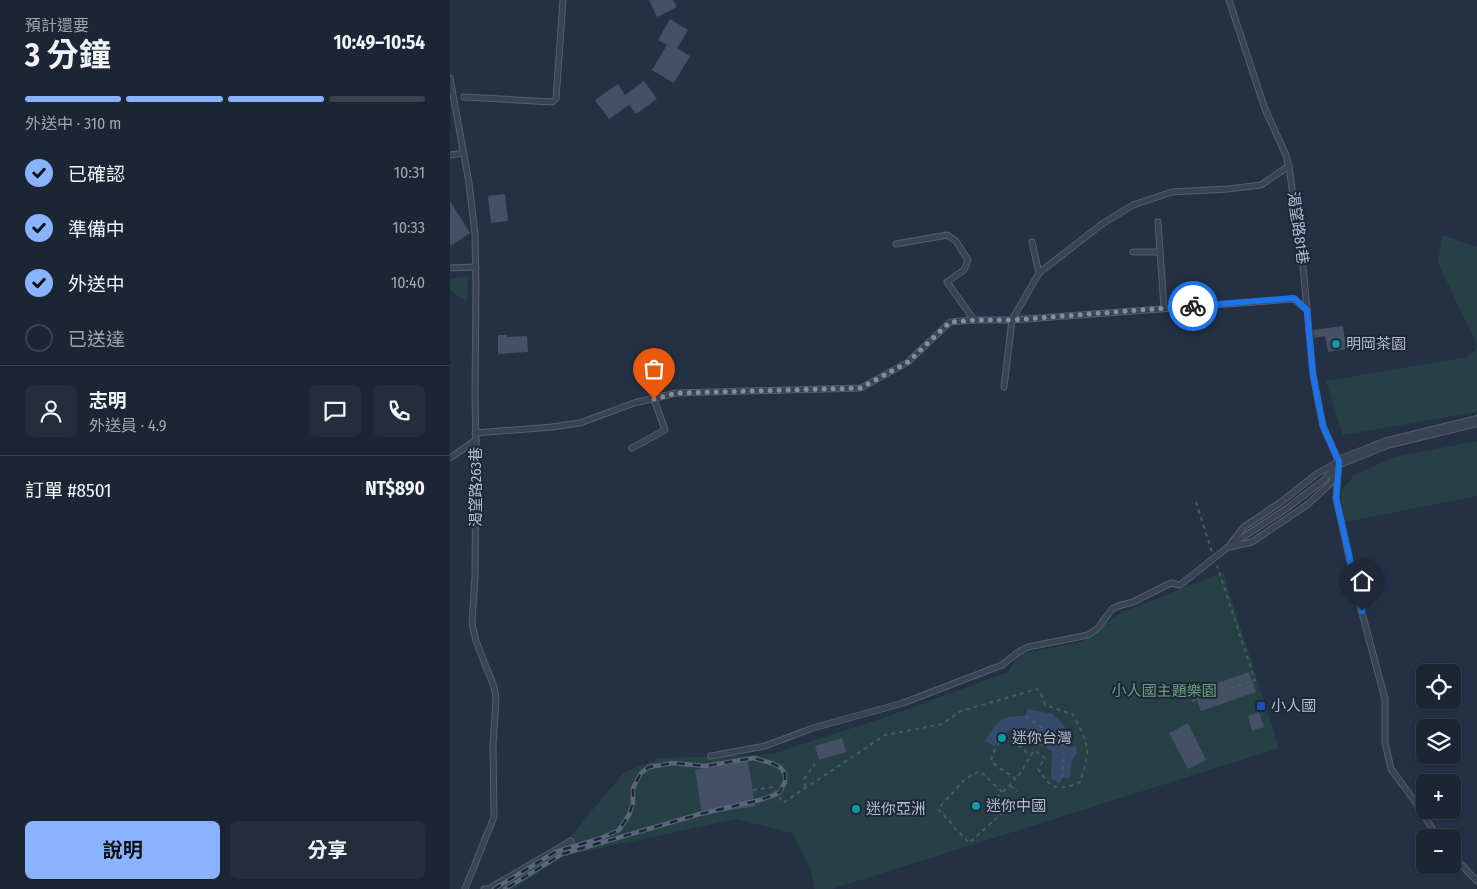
<!DOCTYPE html>
<html lang="zh-TW">
<head>
<meta charset="utf-8">
<style>
	body { margin:0; font-family:"Fira Sans Condensed","Noto Sans TC",sans-serif; background:#242d3b; color:#f1f3f6; height:100vh; display:flex; flex-direction:column; font-size:19px; white-space:nowrap }
	* { box-sizing:border-box; margin:0 }
	p { font-size:16px; color:#a0a5ac }
	.icon { flex:none; width:28px; height:28px; fill:none; stroke:currentColor; stroke-width:2; stroke-linecap:round; stroke-linejoin:round }
	.map { position:relative; flex:1; overflow:hidden }
	.panel { display:flex; flex-direction:column; background:#1b2533; width:450px }
	.panel>* { flex:none }
	.tools { position:absolute; left:966px; top:664px; display:grid; gap:10px }
	.tools a { display:grid; place-items:center; width:45px; height:45px; border-radius:8px; background:#1b2533; box-shadow:0 1px 4px #0004,0 0 0 1px #39424e; font-size:25px }
	.pin { position:absolute; display:grid; place-items:center; width:42px; height:42px; color:#fff; margin:-51px -21px; border-radius:50% 50% 50% 0; rotate:-45deg; box-shadow:0 0 5px #0007 }
	.pin .icon { rotate:45deg }
	.courier { position:absolute; display:grid; place-items:center; width:50px; height:50px; margin:-25px; border:4px solid #1a73e8; border-radius:50%; background:#fff; color:#222; box-shadow:0 1px 6px #0007 }
	.summary em { font-style:normal; font-weight:700 }
	.summary div { display:flex; flex-direction:column-reverse }
	.summary { display:flex; align-items:center; justify-content:space-between; height:85px; padding:0 25px }
	h1 { font-size:32px; font-weight:700; line-height:38px }
	.bar { display:grid; grid-template-columns:repeat(4,1fr); gap:8px 5px; align-content:center; height:60px; padding:0 25px }
	.bar i { height:6px; border-radius:4px; background:#39424e }
	.bar .active { background:#89b3ff }
	.bar p { grid-column:span 4 }
	.line { display:flex; align-items:center; gap:12px; padding:0 25px; border-top:1px solid #39424e }
	.line div { flex:1 }
	.round { display:grid; place-items:center; flex:none; width:52px; height:52px; border-radius:8px; background:#242d3b }
	ol { padding:0 25px; list-style:none }
	li { display:flex; align-items:center; gap:15px; height:55px }
	li p { margin-inline-start:auto }
	li .icon { padding:5px; border-radius:50%; background:#89b3ff; color:#111; stroke-width:4 }
	li:last-child { color:#a0a5ac }
	li i { width:28px; height:28px; border:2px solid #39424e; border-radius:50% }
	.action { display:flex; gap:10px; margin-top:auto; padding:10px 25px }
	.action a { flex:1; height:58px; border-radius:8px; background:#89b3ff; color:#111; font-size:20px; font-weight:700; line-height:58px; text-align:center }
	.action a+a { background:#242d3b; color:#f1f3f6 }
	main { display:flex; flex:1; min-height:0 }
	.map>svg:first-child { display:block }
	.green { fill:#264045 }
	.water { fill:#364b6c }
	.building { fill:#435066 }
	.lines { fill:none; stroke-linecap:round; stroke-linejoin:round }
	.service-casing { stroke:#545e6d; stroke-width:7 }
	.minor-casing { stroke:#545e6d; stroke-width:12 }
	.path { stroke:#445d61; stroke-width:2; stroke-dasharray:4 4; stroke-linecap:butt }
	.service { stroke:#394353; stroke-width:5 }
	.minor { stroke:#394353; stroke-width:10 }
	.rail-casing { stroke:#5a677a; stroke-width:4.5 }
	.rail { stroke:#1d2839; stroke-width:2.5; stroke-dasharray:8; stroke-linecap:butt }
	.done { stroke:#838d9d; stroke-width:5; stroke-dasharray:0 9 }
	.route { stroke:#1a73e8; stroke-width:6 }
	.culture-dot { fill:#0f9aa8; stroke:#1d2839; stroke-width:2 }
	.transit-dot { fill:#1a4fb4; stroke:#1d2839; stroke-width:2 }
	.labels { text-anchor:middle; dominant-baseline:central; stroke-width:4; stroke-linejoin:round; paint-order:stroke }
	.street-label { font-size:15px; fill:#b6becd; stroke:#1d2839 }
	.poi-label { font-size:15px; fill:#b6becd; stroke:#1d2839; text-anchor:start }
	.park-label { font-size:15px; fill:#6ba079; stroke:#1d2839 }
</style>
</head>
<body>
<main>
<section class="panel">
<div class="summary"><div><h1>3 分鐘</h1><p>預計還要</p></div><em>10:49–10:54</em></div>
<div class="bar"><i class="active"></i><i class="active"></i><i class="active"></i><i></i><p>外送中 · 310 m</p></div>
<ol>
<li><svg class="icon" aria-label="check" viewBox="0 0 24 24"><path d="M5 12l5 5 9-10"/></svg>已確認<p>10:31</p></li>
<li><svg class="icon" aria-label="check" viewBox="0 0 24 24"><path d="M5 12l5 5 9-10"/></svg>準備中<p>10:33</p></li>
<li><svg class="icon" aria-label="check" viewBox="0 0 24 24"><path d="M5 12l5 5 9-10"/></svg>外送中<p>10:40</p></li>
<li><i></i>已送達</li>
</ol>
<div class="line" style="height:90px"><a class="round"><svg class="icon" aria-label="person" viewBox="0 0 24 24"><circle cx="12" cy="8" r="4"/><path d="M4 21q1-7 8-7t8 7"/></svg></a><div><b>志明</b><p>外送員 · 4.9</p></div><a class="round"><svg class="icon" aria-label="chat" viewBox="0 0 24 24"><path d="M4 5h16v11H9l-5 4z"/></svg></a><a class="round"><svg class="icon" aria-label="phone" viewBox="0 0 24 24"><path d="M5 4h4l2 5-3 2q2 4 5 5l2-3 5 2v4C11 20 4 13 5 4z"/></svg></a></div>
<div class="line" style="height:65px"><div>訂單 #8501</div><b>NT$890</b></div>
<div class="action"><a>說明</a><a>分享</a></div>
</section>
<div class="map">
<svg width="1027" height="889" viewBox="0 0 1027 889">
	<rect width="100%" height="100%" fill="#243144"/>
	<g class="green">
		<path d="M992 235 1027 247V345L988 263Z"/>
		<path d="M18 276 17 302 0 290V279Z"/>
		<path d="M1027 347V412L893 435 876 381 1017 357Z"/>
		<path d="M1027 441V496L895 522 890 492 904 475 945 457Z"/>
		<path d="M773 572 829 748 382 889H365L361 871 342 833 286 819 114 856 63 889H31L68 870 122 835 173 773 209 758 312 755 325 753 436 717 558 672 569 654 632 642 670 613Z"/>
	</g>
	<path class="water" d="M578 709 603 714 615 727 621 740 617 741V748L626 746 627 754 622 760 620 778H612L610 783 601 779 602 751 559 730 544 746 535 741C548 721 549 716 575 716Z"/>
	<g class="building">
		<path d="M199 0H223L227 7 207 17Z"/>
		<path d="M220 19 238 30 227 48 240 56 224 83 202 70 217 45 208 40Z"/>
		<path d="M194 81 207 99 186 114 179 105 159 119 145 100 168 84 175 95Z"/>
		<path d="M55 194 58 221 41 223 38 196Z"/>
		<path d="M0 201 20 233 0 246Z"/>
		<path d="M893 326 896 349 878 352 875 336 864 338 863 330Z"/>
		<path d="M48 335H57V337L77 336 78 352 48 354Z"/>
		<path d="M799 672 806 692 751 711 744 691Z"/>
		<path d="M809 712 814 727 802 731 798 716Z"/>
		<path d="M738 723 756 760 738 769 719 733Z"/>
		<path d="M392 738 396 752 369 760 365 746Z"/>
		<path d="M298 761 305 806 252 815 245 770Z"/>
	</g>
	<g class="lines">
		<defs>
			<g id="service">
				<path d="M779 0 815 109 836 155 840 173 847 229 853 266 863 375 873 426 889 462 886 498 907 594 935 699V742L941 769 967 804 988 838"/>
				<path d="M0 78 19 183 25 234 26 285 25 396 26 446 25 577 22 623 26 641 44 687 46 698 43 745 44 817 15 889"/>
				<path d="M14 97 102 102 106 99 113 0"/>
				<path d="M0 155 14 153"/>
				<path d="M708 222 714 308"/>
				<path d="M582 242 589 273"/>
				<path d="M446 244 497 235 506 241 518 260 514 270 497 282 524 320"/>
				<path d="M683 252H710"/>
				<path d="M0 268 26 267"/>
				<path d="M554 387 562 320 589 273 652 224 683 205 722 192 778 189 811 185 839 166"/>
				<path d="M25 433 102 427 130 423 184 403 226 393 411 388 458 362 500 322 524 320H562L844 299 857 310"/>
				<path d="M182 448 215 430 204 399"/>
				<path d="M0 458 26 440"/>
				<path d="M781 543 794 527 831 502 868 473 885 464"/>
				<path d="M780 547 802 542 857 505 881 483 887 469"/>
				<path d="M261 756 315 746 363 728 453 703 552 665 567 653 578 647 638 635 648 628 662 609 668 606 683 602 721 583 730 585 778 547 836 509 874 480 889 463"/>
				<path d="M1002 855 1027 881"/>
				<path d="M34 889H38L121 841"/>
			</g>
			<path id="minor" d="M889 462 937 443 1027 421"/>
		</defs>
		<use href="#service" class="service-casing"/>
		<use href="#minor" class="minor-casing"/>
		<g class="path">
			<path d="M746 502 762 552"/>
			<path d="M742 701 805 680 767 566"/>
			<path d="M576 716 606 738"/>
			<path d="M612 778 614 753"/>
			<path d="M560 786 568 791"/>
			<path d="M355 787 354 779 365 764"/>
			<path d="M303 790 323 787 333 803 435 735 492 724 511 711 587 689 591 694 595 705 622 714C628 724 637 739 637 751 637 762 633 772 630 782 608 792 601 789 588 769L595 758 584 750C578 760 573 770 566 779L548 767 541 761C542 755 544 751 547 746 556 730 572 749 581 756"/>
			<path d="M552 792 530 771 516 778 488 809 519 843 558 808 548 796C554 791 560 785 565 779"/>
		</g>
		<use href="#service" class="service"/>
		<use href="#minor" class="minor"/>
		<defs>
			<path id="rail" d="M44 889 105 852 151 838 169 830 179 815 183 803V788L191 773 199 767 223 763 255 766 304 758 324 764 331 768 335 774V782L330 792 327 794 310 800 250 814 112 854 55 889"/>
		</defs>
		<use href="#rail" class="rail-casing"/>
		<use href="#rail" class="rail"/>
	</g>
	<g class="lines">
		<path class="done" d="M204 399 226 393 411 388 458 362 500 322 524 320H562L743 306"/>
		<path class="route" d="M743 306 844 298 857 310 863 375 873 426 889 462 886 498 912 611"/>
	</g>
	<g class="culture-dot">
		<circle cx="886" cy="344" r="5"/>
		<circle cx="552" cy="738" r="5"/>
		<circle cx="526" cy="806" r="5"/>
		<circle cx="406" cy="809" r="5"/>
	</g>
	<rect class="transit-dot" x="806" y="701" width="10" height="10" rx="2.5"/>
	<g class="labels">
		<g class="street-label">
			<text transform="translate(848 228) rotate(82)">渴望路81巷</text>
			<text transform="translate(26 487) rotate(-90)">渴望路263巷</text>
		</g>
		<g class="poi-label">
			<text x="896" y="344">明岡茶園</text>
			<text x="821" y="706">小人國</text>
			<text x="562" y="738">迷你台灣</text>
			<text x="536" y="806">迷你中國</text>
			<text x="416" y="809">迷你亞洲</text>
		</g>
		<g class="park-label">
			<text x="714" y="691">小人國主題樂園</text>
		</g>
	</g>
</svg>
<div class="tools">
<a><svg class="icon" aria-label="locate" viewBox="0 0 24 24"><circle cx="12" cy="12" r="6"/><path d="M12 2v4M12 18v4M2 12h4M18 12h4"/></svg></a>
<a><svg class="icon" aria-label="layers" viewBox="0 0 24 24"><path d="M12 4l9 5-9 5-9-5zM3 14l9 5 9-5"/></svg></a>
<a>+</a>
<a>−</a>
</div>
<div class="pin" style="left:204px;top:399px;background:#ea580c"><svg class="icon" aria-label="bag" viewBox="0 0 24 24"><path d="M5 8h14l-1 12H6zM9 8a3 3 0 0 1 6 0"/></svg></div>
<div class="pin" style="left:912px;top:611px;background:#1f2937"><svg class="icon" aria-label="home" viewBox="0 0 24 24"><path d="M3 11l9-7 9 7M6 9v11h12V9"/></svg></div>
<div class="courier" style="left:743px;top:306px"><svg class="icon" aria-label="bike" viewBox="0 0 24 24"><circle cx="6" cy="16" r="4"/><circle cx="18" cy="16" r="4"/><path d="M6 16l4-8h5l3 8M10 8l3 8H6M13 5h3"/></svg></div>
</div>
</main>
</body>
</html>
